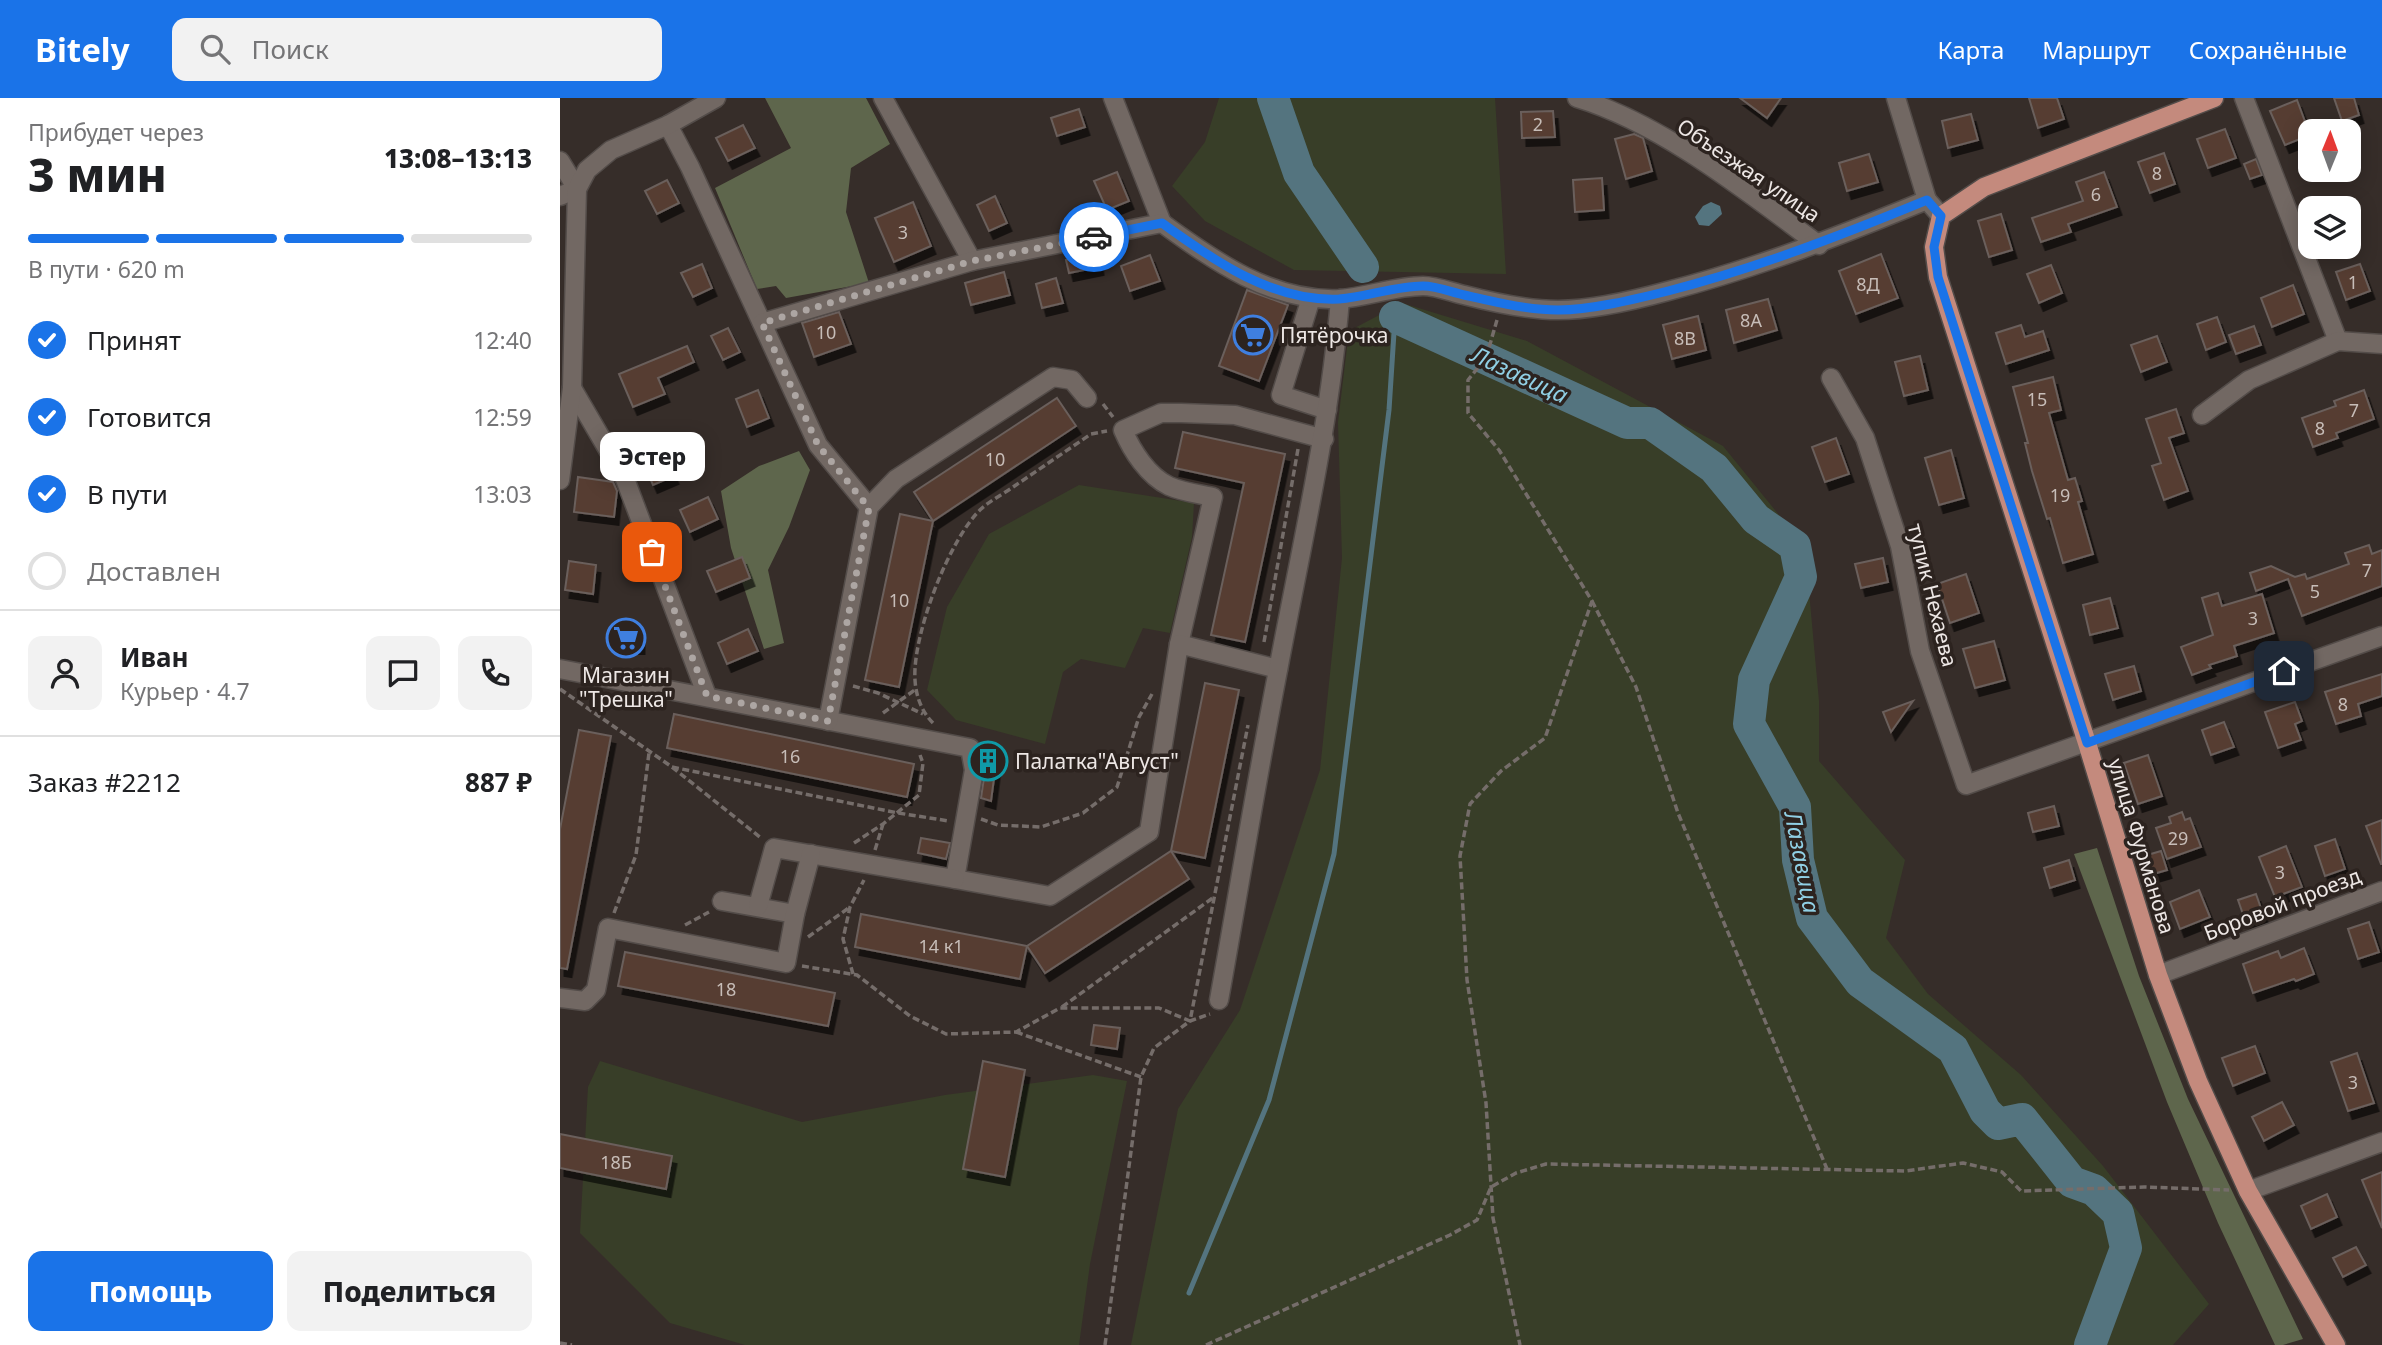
<!DOCTYPE html>
<html lang="ru">
<head>
<meta charset="utf-8">
<style>
	body { margin:0; font-family:"Noto Sans",sans-serif; background:#f2f2f2; color:#202124; height:100vh; display:flex; flex-direction:column; font-size:26px; white-space:nowrap }
	* { box-sizing:border-box; margin:0 }
	p { font-size:23px; color:#757577 }
	.icon { flex:none; width:38px; height:38px; fill:none; stroke:currentColor; stroke-width:2; stroke-linecap:round; stroke-linejoin:round }
	.map { position:relative; flex:1; overflow:hidden }
	.side { display:flex; flex-direction:column; background:#fff; width:560px }
	.side>* { flex:none }
	.needle { width:46px; rotate:1deg }
	.tools { position:absolute; left:1738px; top:21px; display:grid; gap:14px }
	.tools a { display:grid; place-items:center; width:63px; height:63px; border-radius:14px; background:#fff; box-shadow:0 4px 18px #0003; font-size:35px }
	.pin { position:absolute; display:grid; place-items:center; width:60px; height:60px; color:#fff; margin:-30px; border-radius:14px; box-shadow:0 4px 10px #0006 }
	.courier { position:absolute; display:grid; place-items:center; width:70px; height:70px; margin:-35px; border:5px solid #1a73e8; border-radius:50%; background:#fff; color:#222; box-shadow:0 2px 9px #0007 }
	.bubble { position:absolute; height:49px; border-radius:14px; background:#fff; box-shadow:0 4px 18px #0003; font-size:23px; font-weight:800; line-height:49px; text-align:center }
	.summary em { font-style:normal; font-weight:800 }
	.summary div { display:flex; flex-direction:column-reverse }
	.summary { display:flex; align-items:center; justify-content:space-between; height:119px; padding:0 28px }
	h1 { font-size:46px; font-weight:800; line-height:52px }
	.bar { display:grid; grid-template-columns:repeat(4,1fr); gap:10px 7px; align-content:center; height:84px; padding:0 28px }
	.bar i { height:9px; border-radius:5px; background:#e0e0e0 }
	.bar .selected { background:#1a73e8 }
	.bar p { grid-column:span 4 }
	.line { display:flex; align-items:center; gap:18px; padding:0 28px; border-top:2px solid #e0e0e0 }
	.line div { flex:1 }
	.round { display:grid; place-items:center; flex:none; width:74px; height:74px; border-radius:14px; background:#f2f2f2 }
	ol { padding:0 28px; list-style:none }
	li { display:flex; align-items:center; gap:21px; height:77px }
	li p { margin-inline-start:auto }
	li .icon { padding:7px; border-radius:50%; background:#1a73e8; color:#fff; stroke-width:4 }
	li:last-child { color:#757577 }
	li i { width:38px; height:38px; border:4px solid #e0e0e0; border-radius:50% }
	.button { display:flex; gap:14px; margin-top:auto; padding:14px 28px }
	.button a { flex:1; height:80px; border-radius:14px; background:#1a73e8; color:#fff; font-size:28px; font-weight:800; line-height:80px; text-align:center }
	.button a+a { background:#f2f2f2; color:#202124 }
	header { display:flex; align-items:center; gap:42px; box-sizing:border-box; height:98px; padding:0 35px; background:#1a73e8; color:#fff }
	header strong { font-size:33px }
	nav { display:flex; gap:38px; margin-inline-start:auto; font-size:24px }
	.search { width:490px; height:63px; background:#f2f2f2; display:flex; align-items:center; gap:18px; box-sizing:border-box; padding:0 24px; border-radius:14px; color:#757577; font-size:26px }
	main { display:flex; flex:1; min-height:0 }
	.map>svg:first-child { display:block }
	.green { fill:#383e28 }
	.forest { fill:#5e664c }
	.water { fill:#54747f }
	.lines { fill:none; stroke-linecap:round; stroke-linejoin:round }
	.stream { stroke:#54747f; stroke-width:5 }
	.river { stroke:#54747f; stroke-width:32 }
	.building { fill:#563e32; stroke:#6a5f5b; stroke-width:2; filter:url(#shadow) }
	.minor-casing { stroke:#534c49; stroke-width:21 }
	.major-casing { stroke:#534c49; stroke-width:21 }
	.path { stroke:#756d6a; stroke-width:3.5; stroke-dasharray:7 3.5; stroke-linecap:butt }
	.minor { stroke:#726863; stroke-width:18 }
	.major { stroke:#c48a7d; stroke-width:18 }
	.done { stroke:#ada6a3; stroke-width:7; stroke-dasharray:0 12.6 }
	.route { stroke:#1a73e8; stroke-width:9 }
	.labels { text-anchor:middle; dominant-baseline:central; stroke-width:7; stroke-linejoin:round; paint-order:stroke }
	.number-label { font-size:18px; fill:#c7bdb8 }
	.street-label { font-size:21px; fill:#ede7e5; stroke:#2c231f }
	.poi-label { font-size:21px; fill:#ede7e5; stroke:#2c231f; text-anchor:start }
	.water-label { font-size:23px; font-style:italic; fill:#90cfe4; stroke:#2c231f }
</style>
</head>
<body>
<header>
<strong>Bitely</strong>
<div class="search"><svg class="icon" aria-label="search" viewBox="0 0 24 24"><circle cx="10" cy="10" r="6"/><path d="M15 15l6 6"/></svg>Поиск</div>
<nav><a>Карта</a><a>Маршрут</a><a>Сохранённые</a></nav>
</header>
<main>
<section class="side">
<div class="summary"><div><h1>3 мин</h1><p>Прибудет через</p></div><em>13:08–13:13</em></div>
<div class="bar"><i class="selected"></i><i class="selected"></i><i class="selected"></i><i></i><p>В пути · 620 m</p></div>
<ol>
<li><svg class="icon" aria-label="check" viewBox="0 0 24 24"><path d="M5 12l5 5 9-10"/></svg>Принят<p>12:40</p></li>
<li><svg class="icon" aria-label="check" viewBox="0 0 24 24"><path d="M5 12l5 5 9-10"/></svg>Готовится<p>12:59</p></li>
<li><svg class="icon" aria-label="check" viewBox="0 0 24 24"><path d="M5 12l5 5 9-10"/></svg>В пути<p>13:03</p></li>
<li><i></i>Доставлен</li>
</ol>
<div class="line" style="height:126px"><a class="round"><svg class="icon" aria-label="person" viewBox="0 0 24 24"><circle cx="12" cy="8" r="4"/><path d="M4 21q1-7 8-7t8 7"/></svg></a><div><b>Иван</b><p>Курьер · 4.7</p></div><a class="round"><svg class="icon" aria-label="chat" viewBox="0 0 24 24"><path d="M4 5h16v11H9l-5 4z"/></svg></a><a class="round"><svg class="icon" aria-label="phone" viewBox="0 0 24 24"><path d="M5 4h4l2 5-3 2q2 4 5 5l2-3 5 2v4C11 20 4 13 5 4z"/></svg></a></div>
<div class="line" style="height:91px"><div>Заказ #2212</div><b>887 ₽</b></div>
<div class="button"><a>Помощь</a><a>Поделиться</a></div>
</section>
<div class="map">
<svg width="1822" height="1247" viewBox="0 0 1822 1247">
	<defs>
		<filter id="shadow"><feDropShadow dx="4.5" dy="8" stdDeviation="0" flood-color="#0009"/></filter>
	</defs>
	<rect width="100%" height="100%" fill="#362d29"/>
	<g class="green">
		<path d="M659 0H935L946 176 734 172 645 123 612 88 645 44Z"/>
		<path d="M842 205 967 243 1163 348 1245 449 1259 603V663L1345 762 1326 840 1368 896 1461 977 1543 1068 1649 1206 1613 1247H571L618 1011 680 912 760 672 782 460 778 324 789 233Z"/>
		<path d="M519 387 634 405 632 439 610 535 583 530 565 570 521 561 503 574 485 646 396 622 367 592 387 509 429 436Z"/>
		<path d="M40 963 242 1024 385 997 533 977 567 983 530 1166 519 1247H185L110 1225 20 1135 28 989Z"/>
	</g>
	<g class="forest">
		<path d="M205 0H306L330 46 291 70 286 114 309 185 226 200 216 188 197 191 155 90 231 50Z"/>
		<path d="M239 353 250 372 229 429 208 472 224 545 204 551 171 450 161 393 199 368Z"/>
		<path d="M1537 750 1579 878 1628 1001 1743 1241 1723 1247H1715L1658 1125 1607 1004 1514 756Z"/>
	</g>
	<path class="water" d="M1151 104 1160 108 1162 116 1149 128 1139 127 1135 119 1143 108Z"/>
	<g class="lines">
		<path class="stream" d="M629 1195 709 1002 774 756 829 312 835 219"/>
		<g class="river">
			<path d="M713 0 739 75 803 169"/>
			<path d="M835 219 1067 325H1090L1154 370 1196 421 1235 448 1241 479 1194 582 1189 626 1235 709 1238 762 1252 820 1300 884 1393 951 1425 1013 1438 1026 1462 1021 1512 1084 1534 1092 1558 1115 1566 1150 1530 1247"/>
		</g>
	</g>
	<g class="building">
		<path d="M1180 0H1221L1207 20Z"/>
		<path d="M1469 0H1497L1504 21 1478 30Z"/>
		<path d="M1774 0H1794L1799 17 1782 23Z"/>
		<path d="M1737 2 1750 37 1725 47 1710 13Z"/>
		<path d="M519 11 525 29 497 38 491 20Z"/>
		<path d="M993 13 995 39 962 40 961 14Z"/>
		<path d="M1411 16 1418 42 1388 50 1382 23Z"/>
		<path d="M183 27 195 50 168 63 156 40Z"/>
		<path d="M1665 31 1676 60 1648 70 1637 41Z"/>
		<path d="M1074 36 1083 40 1092 73 1066 81 1055 41Z"/>
		<path d="M1604 55 1615 86 1590 95 1578 64Z"/>
		<path d="M1309 56 1318 84 1287 93 1279 65Z"/>
		<path d="M1696 61 1702 77 1690 81 1684 66Z"/>
		<path d="M557 74 569 103 547 112 534 83Z"/>
		<path d="M1544 74 1557 109 1508 126 1511 134 1481 144 1472 120 1523 103 1516 84Z"/>
		<path d="M1042 80 1044 112 1015 114 1013 82Z"/>
		<path d="M107 82 119 105 97 116 85 93Z"/>
		<path d="M435 98 447 125 429 133 417 107Z"/>
		<path d="M353 104 371 148 334 164 315 120Z"/>
		<path d="M1441 116 1452 152 1429 159 1418 123Z"/>
		<path d="M537 156 539 169 509 175 506 162Z"/>
		<path d="M1321 156 1338 200 1296 216 1279 173Z"/>
		<path d="M590 157 600 183 570 193 561 168Z"/>
		<path d="M142 166 152 190 133 199 121 175Z"/>
		<path d="M1800 166 1810 193 1786 202 1776 174Z"/>
		<path d="M1491 167 1502 195 1479 205 1467 176Z"/>
		<path d="M444 174 450 197 411 207 405 185Z"/>
		<path d="M496 180 503 205 482 210 476 186Z"/>
		<path d="M1733 187 1744 216 1712 229 1701 200Z"/>
		<path d="M687 192 728 207 699 283 659 268Z"/>
		<path d="M1208 201 1217 232 1174 245 1166 212Z"/>
		<path d="M279 214 291 246 254 259 242 225Z"/>
		<path d="M1138 218 1146 252 1112 261 1103 227Z"/>
		<path d="M1657 219 1666 244 1646 252 1637 226Z"/>
		<path d="M1461 227 1465 239 1483 233 1489 252 1446 266 1436 235Z"/>
		<path d="M1694 228 1701 247 1676 256 1669 237Z"/>
		<path d="M168 230 180 254 163 262 151 238Z"/>
		<path d="M1597 238 1607 264 1581 274 1571 247Z"/>
		<path d="M127 248 134 264 98 280 105 296 73 309 59 276Z"/>
		<path d="M1360 258 1368 292 1344 298 1335 264Z"/>
		<path d="M1493 279 1501 312 1489 315 1508 382 1515 380 1522 403 1518 404 1533 456 1503 465 1490 420 1487 421 1472 373 1465 345H1468L1453 289Z"/>
		<path d="M198 292 209 320 187 329 176 301Z"/>
		<path d="M1804 292 1814 321 1776 335 1778 340 1753 349 1742 320 1776 308 1774 303Z"/>
		<path d="M497 300 516 328 373 423 354 394Z"/>
		<path d="M1616 311 1624 335 1609 340 1628 393 1604 402 1592 368 1601 365 1586 321Z"/>
		<path d="M623 334 725 356 685 544 651 537 684 385 615 370Z"/>
		<path d="M1276 340 1289 376 1265 384 1252 349Z"/>
		<path d="M1391 352 1404 400 1379 407 1365 360Z"/>
		<path d="M103 353 114 378 93 387 82 362Z"/>
		<path d="M18 379 53 384 57 393 54 419 14 414Z"/>
		<path d="M148 399 158 421 130 434 120 412Z"/>
		<path d="M340 416 373 423 339 589 305 582Z"/>
		<path d="M1809 447 1812 456 1822 452V488L1742 518 1728 481 1696 493 1690 475 1711 468 1735 479 1745 476 1747 481 1789 466 1785 455Z"/>
		<path d="M182 459 190 480 156 494 147 473Z"/>
		<path d="M1323 460 1328 484 1301 490 1295 466Z"/>
		<path d="M9 463 36 467 33 496 5 492Z"/>
		<path d="M1406 476 1419 515 1390 525 1377 486Z"/>
		<path d="M1658 495 1662 508 1702 496 1714 535 1674 548 1677 558 1649 567 1651 570 1632 577 1621 549 1653 537 1642 500Z"/>
		<path d="M1550 500 1558 530 1530 537 1523 507Z"/>
		<path d="M53 531H80V548H52Z"/>
		<path d="M188 531 198 553 167 566 158 545Z"/>
		<path d="M1434 543 1445 582 1415 590 1403 551Z"/>
		<path d="M1574 568 1581 593 1553 602 1545 576Z"/>
		<path d="M1822 576V598L1798 606 1801 618 1776 626 1765 594Z"/>
		<path d="M645 585 679 592 645 760 611 753Z"/>
		<path d="M1353 603 1331 634 1323 614Z"/>
		<path d="M1735 604 1742 623 1735 626 1741 642 1718 650 1705 614Z"/>
		<path d="M114 616 354 666 347 699 107 650Z"/>
		<path d="M1664 624 1674 649 1651 657 1642 632Z"/>
		<path d="M19 632 51 638 7 871 0 870V731Z"/>
		<path d="M422 655 437 658 431 703 421 700 425 673Z"/>
		<path d="M1588 657 1602 698 1578 706 1564 665Z"/>
		<path d="M1494 708 1499 728 1473 734 1468 715Z"/>
		<path d="M1622 714 1625 722 1630 720 1641 749 1607 761 1596 730 1611 725 1609 719Z"/>
		<path d="M1822 722V766H1821L1806 728Z"/>
		<path d="M361 740 390 745 386 761 358 755Z"/>
		<path d="M1775 741 1785 771 1765 778 1755 748Z"/>
		<path d="M1726 748 1742 789 1715 799 1699 759Z"/>
		<path d="M611 753 629 781 485 875 467 848Z"/>
		<path d="M1601 753 1607 772 1590 777 1584 758Z"/>
		<path d="M1509 762 1515 782 1490 790 1484 770Z"/>
		<path d="M1639 792 1650 819 1620 831 1610 804Z"/>
		<path d="M1696 796 1703 816 1685 822 1678 802Z"/>
		<path d="M301 816 467 848 460 881 295 849Z"/>
		<path d="M1809 824 1819 854 1798 861 1788 831Z"/>
		<path d="M1744 850 1754 876 1736 883 1734 881 1693 895 1683 866 1718 853 1721 860Z"/>
		<path d="M65 854 275 895 268 928 58 888Z"/>
		<path d="M534 927 560 930 557 951 531 947Z"/>
		<path d="M1695 948 1705 975 1673 988 1662 960Z"/>
		<path d="M1797 955 1814 1005 1788 1013 1771 964Z"/>
		<path d="M423 963 465 972 445 1079 403 1071Z"/>
		<path d="M1722 1004 1734 1027 1704 1043 1692 1019Z"/>
		<path d="M0 1036 112 1058 106 1091 0 1070Z"/>
		<path d="M1822 1074V1130L1802 1082Z"/>
		<path d="M1767 1096 1777 1119 1751 1131 1741 1108Z"/>
		<path d="M1796 1149 1806 1167 1783 1179 1773 1160Z"/>
	</g>
	<g class="lines">
		<defs>
			<g id="minor">
				<path d="M323 0 412 163"/>
				<path d="M553 0 602 125"/>
				<path d="M1017 0C1103 26 1187 94 1259 147"/>
				<path d="M1336 0 1367 102"/>
				<path d="M1684 0 1778 243"/>
				<path d="M108 27 130 69 258 347 309 409"/>
				<path d="M0 63 17 91 0 98"/>
				<path d="M751 200 721 297 767 312"/>
				<path d="M202 225 412 163 602 125C654 163 712 204 779 201 807 199 835 188 863 188 876 188 891 194 904 197 935 205 967 212 998 212 1032 212 1075 202 1108 193 1197 170 1282 137 1367 102L1381 118"/>
				<path d="M1271 280 1305 340 1340 448 1360 553 1406 687 1822 538"/>
				<path d="M12 290 65 381 147 598"/>
				<path d="M1642 317 1689 282 1778 243 1822 246"/>
				<path d="M0 382 12 290 17 91 27 72 51 52 108 27 156 0"/>
				<path d="M619 546 653 399C639 396 622 394 609 388 588 378 572 353 563 332L601 315H621L675 317 764 341"/>
				<path d="M0 571 410 650 414 672 395 781 490 798 589 734 619 546 718 571"/>
				<path d="M268 623 309 409 336 381 493 279 512 282 527 300"/>
				<path d="M162 803 235 816"/>
				<path d="M198 808 214 750 395 781"/>
				<path d="M1598 877 1822 793"/>
				<path d="M0 900 25 903 36 892 48 830 226 865 235 816 251 756"/>
				<path d="M659 902C679 791 697 679 719 567 742 445 770 325 780 201"/>
				<path d="M1688 1093 1822 1044"/>
			</g>
			<path id="major" d="M1654 0 1424 89 1381 118 1374 149 1378 179 1527 645 1598 877 1638 983 1688 1093 1776 1247"/>
		</defs>
		<use href="#minor" class="minor-casing"/>
		<use href="#major" class="major-casing"/>
		<g class="path">
			<path d="M937 222 926 260 908 282V315L939 352 1032 503 985 640 941 673 910 706 900 758 907 882 926 1005 933 1120 960 1247"/>
			<path d="M543 306 553 319"/>
			<path d="M1032 503 1076 589 1118 715 1267 1071"/>
			<path d="M704 544 738 351"/>
			<path d="M293 588 318 595 363 616"/>
			<path d="M0 591 112 669 201 740"/>
			<path d="M323 615 356 591"/>
			<path d="M373 625C362 614 356 599 355 582 352 538 389 441 421 411 431 402 445 395 456 387 481 370 506 353 531 336L547 333"/>
			<path d="M112 669 338 715 389 723"/>
			<path d="M421 721 438 727 481 729 523 715 557 689 579 619 592 596"/>
			<path d="M294 745 323 726 359 697 363 665 360 657"/>
			<path d="M315 752 323 726"/>
			<path d="M54 815 76 757 89 655"/>
			<path d="M125 827 149 814"/>
			<path d="M248 839 290 809"/>
			<path d="M242 868 297 877 350 918 386 936 456 934 500 910H599L630 923 688 627"/>
			<path d="M293 876 283 841 290 809 304 782"/>
			<path d="M502 909 654 799"/>
			<path d="M456 934 581 979"/>
			<path d="M0 1245 12 1247"/>
			<path d="M545 1247 581 979 594 950 630 923 650 916"/>
			<path d="M646 1247 890 1137 917 1122 931 1089 956 1075 986 1066 1345 1073 1403 1065 1442 1074 1461 1093 1584 1089 1669 1092"/>
		</g>
		<use href="#minor" class="minor"/>
		<use href="#major" class="major"/>
	</g>
	<g class="lines">
		<path class="done" d="M92 454 147 598 268 623 309 410 258 347 202 225 412 163 534 139"/>
		<path class="route" d="M534 139 602 125C654 163 713 204 779 201 807 199 835 188 863 188 876 188 891 194 904 197 935 204 967 212 998 212 1031 212 1076 201 1108 193 1197 170 1282 137 1367 102L1381 118 1374 149 1378 179 1527 645 1724 573"/>
	</g>
	<defs>
		<symbol id="supermarket-ring" viewBox="-11 -11 22 22"><circle r="9.5" fill="#2c231f" stroke="#3f7fe0" stroke-width="1.5"/><path d="M-6-5.5h2.5l.6 2H6L4.5 2H-2.5L-4.4-4H-6ZM-1.5 3.2a1.3 1.3 0 1 0 .1 0ZM3 3.2a1.3 1.3 0 1 0 .1 0Z" fill="#3f7fe0"/></symbol>
		<symbol id="building-ring" viewBox="-11 -11 22 22"><circle r="9.5" fill="#2c231f" stroke="#0f9aa8" stroke-width="1.5"/><path d="M-4-6H4V6H1V3H-1V6H-4ZM-2.5-4.3h1.7v1.8h-1.7ZM.8-4.3h1.7v1.8H.8ZM-2.5-1h1.7V.8h-1.7ZM.8-1h1.7V.8H.8Z" fill="#0f9aa8"/></symbol>
	</defs>
	<g fill-rule="evenodd">
		<use href="#supermarket-ring" x="671" y="215" width="44" height="44"/>
		<use href="#supermarket-ring" x="44" y="518" width="44" height="44"/>
		<use href="#building-ring" x="406" y="641" width="44" height="44"/>
	</g>
	<g class="labels">
		<g class="number-label">
			<text x="978" y="26">2</text>
			<text x="1597" y="75">8</text>
			<text x="1536" y="96">6</text>
			<text x="343" y="134">3</text>
			<text x="1793" y="184">1</text>
			<text x="1308" y="186">8Д</text>
			<text x="1191" y="222">8А</text>
			<text x="266" y="234">10</text>
			<text x="1125" y="240">8В</text>
			<text x="1477" y="301">15</text>
			<text x="1794" y="312">7</text>
			<text x="1760" y="330">8</text>
			<text x="435" y="361">10</text>
			<text x="1500" y="397">19</text>
			<text x="1807" y="472">7</text>
			<text x="1755" y="493">5</text>
			<text x="339" y="502">10</text>
			<text x="1693" y="520">3</text>
			<text x="1783" y="606">8</text>
			<text x="230" y="658">16</text>
			<text x="1618" y="740">29</text>
			<text x="1720" y="774">3</text>
			<text x="381" y="848">14 к1</text>
			<text x="166" y="891">18</text>
			<text x="1793" y="984">3</text>
			<text x="56" y="1064">18Б</text>
		</g>
		<g class="street-label">
			<text transform="translate(1189 72) rotate(34)">Объезжая улица</text>
			<text transform="translate(1373 497) rotate(76)">тупик Нехаева</text>
			<text transform="translate(1582 748) rotate(73)">улица Фурманова</text>
			<text transform="translate(1722 806) rotate(-21)">Боровой проезд</text>
		</g>
		<g class="poi-label">
			<text x="720" y="237">Пятёрочка</text>
			<text x="66" y="577" text-anchor="middle">Магазин<tspan x="66" dy="24">"Трешка"</tspan></text>
			<text x="455" y="663">Палатка"Август"</text>
		</g>
		<g class="water-label">
			<text transform="translate(960 276) rotate(25)">Лазавица</text>
			<text transform="translate(1243 764) rotate(79)">Лазавица</text>
		</g>
	</g>
</svg>
<div class="tools">
<a><svg class="needle" viewBox="-14 -14 28 28"><path d="M0-13l5 13h-10z" fill="#e53935"/><path d="M0 13l5-13h-10z" fill="#757577"/></svg></a>
<a><svg class="icon" aria-label="layers" viewBox="0 0 24 24"><path d="M12 4l9 5-9 5-9-5zM3 14l9 5 9-5"/></svg></a>
</div>
<div class="pin" style="left:92px;top:454px;background:#ea580c"><svg class="icon" aria-label="bag" viewBox="0 0 24 24"><path d="M5 8h14l-1 12H6zM9 8a3 3 0 0 1 6 0"/></svg></div>
<div class="pin" style="left:1724px;top:573px;background:#1f2937"><svg class="icon" aria-label="home" viewBox="0 0 24 24"><path d="M3 11l9-7 9 7M6 9v11h12V9"/></svg></div>
<div class="courier" style="left:534px;top:139px"><svg class="icon" aria-label="car" viewBox="0 0 24 24"><path d="M5 17H2v-5l4-1 3-4h7l3 4 3 1v5h-3M9 17h6M6 11h13"/><circle cx="7" cy="17" r="2"/><circle cx="17" cy="17" r="2"/></svg></div>
<div class="bubble" style="left:40px;top:334px;width:105px">Эстер</div>
</div>
</main>
</body>
</html>
